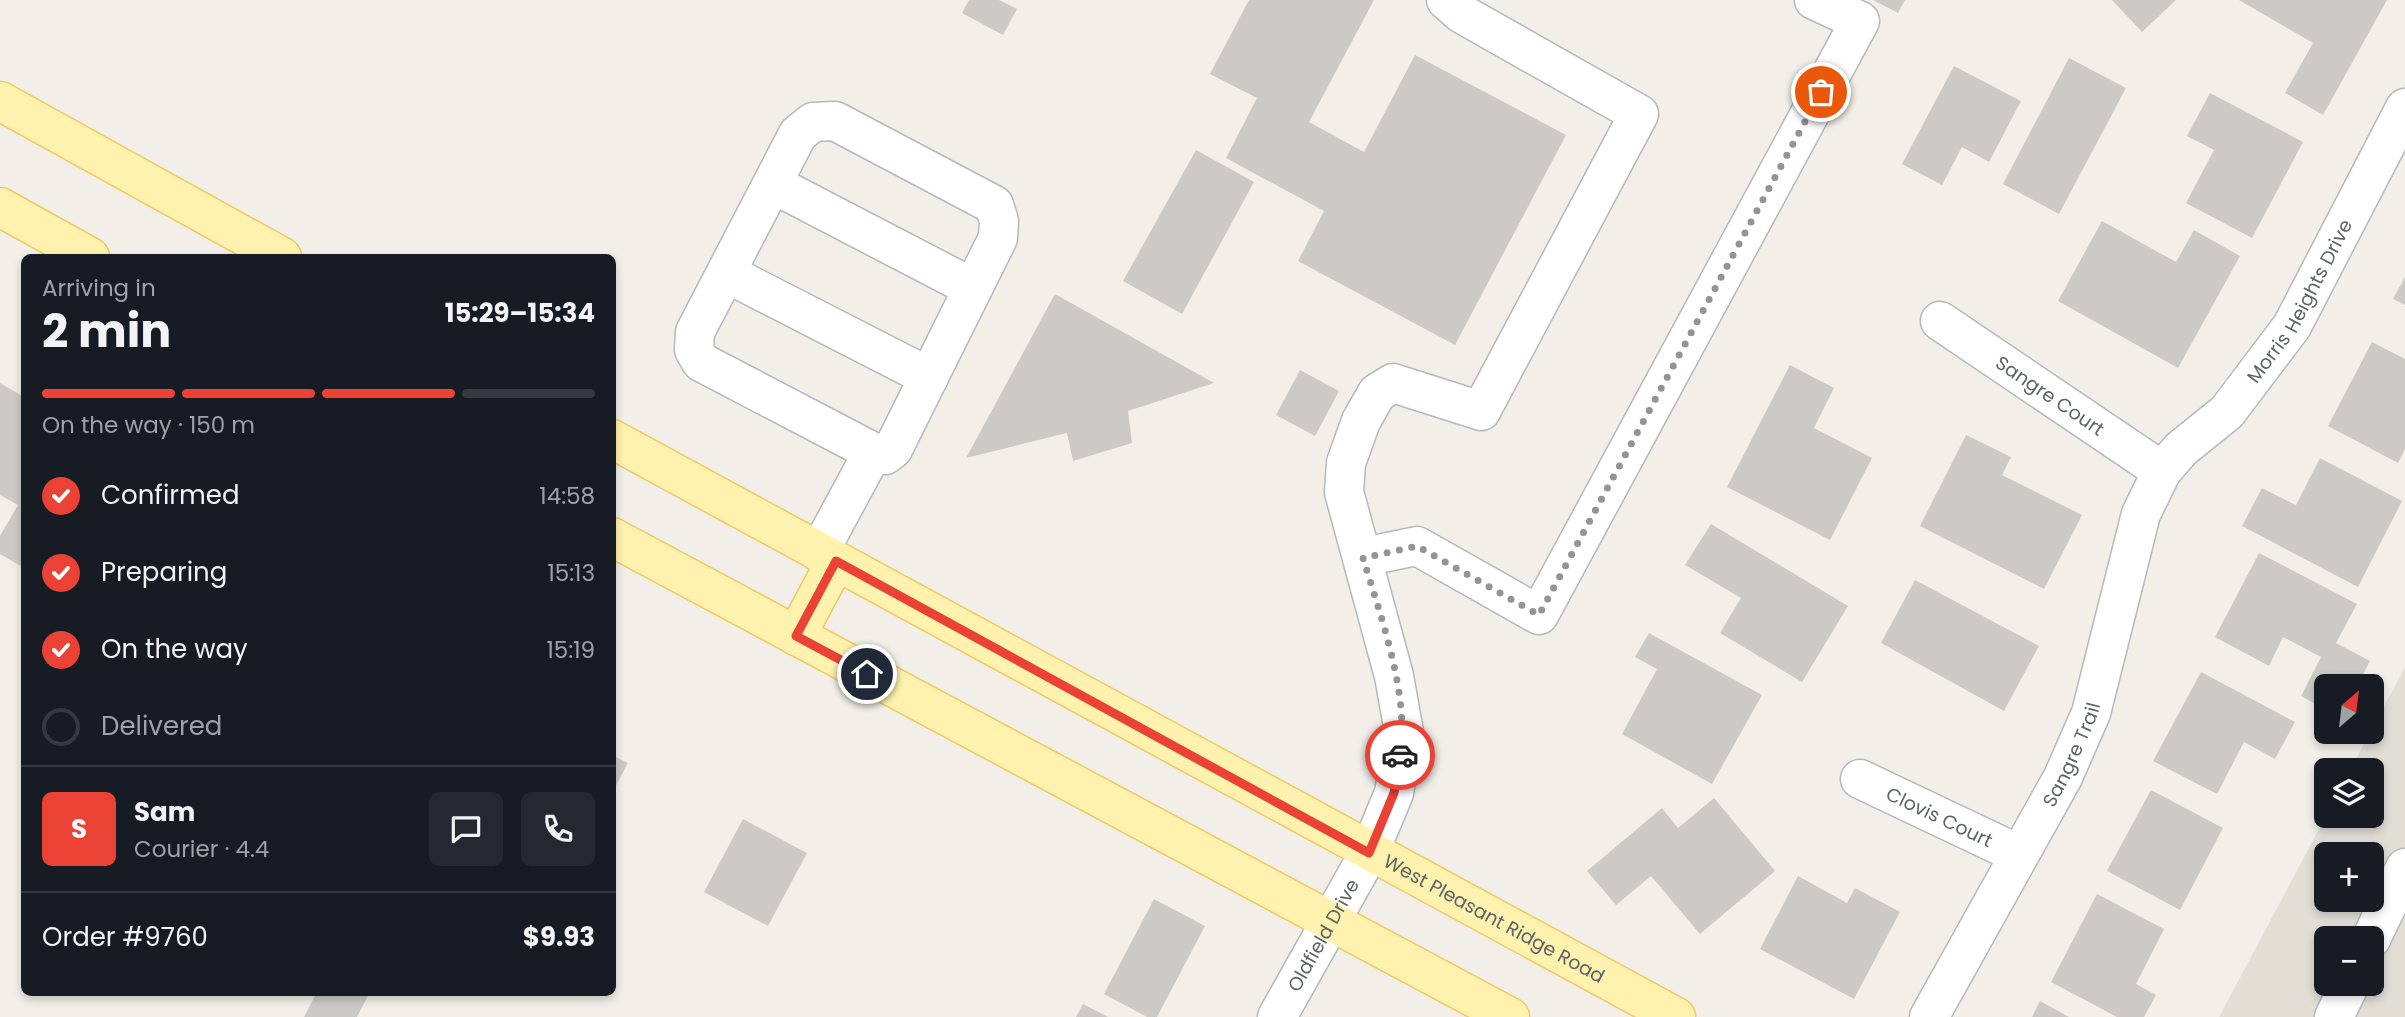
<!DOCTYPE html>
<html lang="en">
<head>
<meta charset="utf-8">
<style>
	body { margin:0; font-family:Poppins,sans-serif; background:#242831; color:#f1f3f6; height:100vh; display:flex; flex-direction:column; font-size:26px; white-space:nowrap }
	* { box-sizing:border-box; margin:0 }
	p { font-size:23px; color:#9ea1a6 }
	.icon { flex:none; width:38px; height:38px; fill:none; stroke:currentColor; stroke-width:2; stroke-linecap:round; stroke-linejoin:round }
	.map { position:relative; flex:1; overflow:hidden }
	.sheet { position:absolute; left:21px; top:254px; width:595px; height:742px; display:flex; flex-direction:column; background:#171b24; border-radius:10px; box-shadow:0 4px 10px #0003 }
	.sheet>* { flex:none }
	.needle { width:46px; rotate:28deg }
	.buttons { position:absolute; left:2314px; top:674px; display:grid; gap:14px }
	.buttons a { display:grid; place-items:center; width:70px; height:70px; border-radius:10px; background:#171b24; box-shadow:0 4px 10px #0003; font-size:35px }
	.pin { position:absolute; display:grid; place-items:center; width:60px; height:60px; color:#fff; margin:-30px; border:4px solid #fff; border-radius:50%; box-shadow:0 2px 7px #0007 }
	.courier { position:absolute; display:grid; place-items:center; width:70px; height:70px; margin:-35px; border:5px solid #ea4335; border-radius:50%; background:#fff; color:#222; box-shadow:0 2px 9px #0007 }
	.headline em { font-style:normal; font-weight:700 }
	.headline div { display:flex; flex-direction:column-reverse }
	.headline { display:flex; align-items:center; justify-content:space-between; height:119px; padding:0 21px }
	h1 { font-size:46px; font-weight:700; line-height:52px }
	.bar { display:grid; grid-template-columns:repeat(4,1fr); gap:10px 7px; align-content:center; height:84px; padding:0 21px }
	.bar i { height:9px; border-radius:5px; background:#363941 }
	.bar .on { background:#ea4335 }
	.bar p { grid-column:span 4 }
	.line { display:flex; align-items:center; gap:18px; padding:0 21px; border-top:2px solid #363941 }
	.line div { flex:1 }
	.round { display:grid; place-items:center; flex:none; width:74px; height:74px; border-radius:10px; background:#242831 }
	ol { padding:0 21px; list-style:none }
	li { display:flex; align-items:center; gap:21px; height:77px }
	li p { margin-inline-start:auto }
	li .icon { padding:7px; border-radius:50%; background:#ea4335; color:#fff; stroke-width:4 }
	li:last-child { color:#9ea1a6 }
	li i { width:38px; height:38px; border:4px solid #363941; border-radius:50% }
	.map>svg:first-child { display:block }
	.education { fill:#e1ded6; fill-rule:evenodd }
	.building { fill:#cccac5 }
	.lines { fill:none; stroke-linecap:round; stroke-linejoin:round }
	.minor-casing { stroke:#b5b8bc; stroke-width:41 }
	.major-casing { stroke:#f2c960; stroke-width:41 }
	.minor { stroke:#fff; stroke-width:38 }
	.major { stroke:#fff2af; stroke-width:38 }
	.done { stroke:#929495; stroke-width:7; stroke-dasharray:0 12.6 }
	.route { stroke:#ea4335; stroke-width:9 }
	.labels { text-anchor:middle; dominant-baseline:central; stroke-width:7; stroke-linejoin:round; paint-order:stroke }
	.street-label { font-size:19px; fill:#5f6368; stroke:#fff }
</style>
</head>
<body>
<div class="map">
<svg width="2405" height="1017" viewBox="0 0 2405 1017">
	<rect width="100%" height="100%" fill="#f1efe8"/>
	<path class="education" d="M2405 667V1017H2219L2326 816H2371V770H2350ZM2326 854H2371V900H2326ZM2326 938H2371V984H2326Z"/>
	<g class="building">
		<path d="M969 0H999L1017 9 1003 35 962 13Z"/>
		<path d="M1249 0H1374L1309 122 1364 152 1415 55 1566 135 1455 345 1298 261 1324 211 1226 158 1257 98 1210 74Z"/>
		<path d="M1873 0H1905L1898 13Z"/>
		<path d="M2112 0H2176L2142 32Z"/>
		<path d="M2239 0H2387L2323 115 2285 93 2313 43Z"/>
		<path d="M2069 58 2126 88 2059 214 2003 184Z"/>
		<path d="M1954 66 2021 101 1989 162 1962 147 1942 185 1902 164Z"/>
		<path d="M2210 93 2303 142 2252 238 2186 203 2214 150 2187 136Z"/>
		<path d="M1196 150 1254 182 1182 314 1123 281Z"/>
		<path d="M2102 221 2176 262 2194 230 2240 256 2178 368 2058 301Z"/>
		<path d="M2405 277V305L2393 299Z"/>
		<path d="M1055 294 1214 383 1128 411 1132 443 1073 461 1067 433 966 458Z"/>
		<path d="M2372 342 2405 359V449L2398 463 2328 426Z"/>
		<path d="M1790 365 1834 388 1814 428 1872 458 1830 540 1727 487Z"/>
		<path d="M1300 370 1339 391 1315 436 1276 415Z"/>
		<path d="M0 383 24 397V568L0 554V536L18 505 0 495Z"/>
		<path d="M1966 435 2011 457 2002 475 2082 515 2044 589 1920 526Z"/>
		<path d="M2320 458 2402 501 2358 587 2242 526 2262 488 2296 505Z"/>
		<path d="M1711 524 1848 606 1802 682 1720 633 1741 598 1685 565Z"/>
		<path d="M2259 553 2357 604 2336 643 2370 661 2357 686H2326V710L2301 696 2321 657 2283 637 2269 666 2215 637Z"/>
		<path d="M1915 580 2039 646 2004 711 1881 643Z"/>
		<path d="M1649 633 1762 695 1712 784 1622 734 1657 669 1635 657Z"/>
		<path d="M2201 672 2295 722 2275 759 2244 742 2217 794 2153 761Z"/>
		<path d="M612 755 628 763 612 793Z"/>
		<path d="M2151 790 2223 828 2180 910 2107 871Z"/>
		<path d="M1714 798 1775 871 1700 934 1651 876 1616 905 1587 871 1662 808 1678 828Z"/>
		<path d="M743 819 807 853 768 926 704 892Z"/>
		<path d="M1798 876 1847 903 1855 888 1900 912 1854 999 1760 949Z"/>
		<path d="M2097 894 2164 929 2136 984 2156 995 2144 1017H2117L2051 982Z"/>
		<path d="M1154 899 1205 926 1157 1017H1147L1104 994Z"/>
		<path d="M317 992H370L357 1017H304Z"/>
		<path d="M2040 1001 2069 1017H2032Z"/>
		<path d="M1083 1004 1108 1017H1076Z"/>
	</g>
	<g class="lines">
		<defs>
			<g id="minor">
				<path d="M773 184 973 288"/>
				<path d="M726 273 929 377"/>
				<path id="s1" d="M1940 321 2162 471"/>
				<path d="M819 552 873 452 701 362 694 350 695 332 798 134 813 122 835 121 994 205 999 221 998 238 893 449 885 455 873 452"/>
				<path d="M1363 557 1417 546 1539 615 1860 21 1814 0"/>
				<path id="s2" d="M1860 779 2018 854"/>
				<path d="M2371 939 2405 868"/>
				<path id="s3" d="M1277 1017 1369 853 1394 793 1404 732 1394 676 1344 492 1346 463 1361 421 1377 393 1393 383 1481 411 1639 114 1462 14 1446 0"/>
				<path id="s4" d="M1929 1017 2063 777 2091 713 2141 514 2162 471 2181 449 2227 412 2292 326 2405 108"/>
				<path d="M2334 1017 2350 984"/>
			</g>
			<g id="major">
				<path d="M0 101 282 257"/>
				<path d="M0 207 90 257"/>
				<path id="s5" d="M612 439 1676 1017"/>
				<path d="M612 537 1510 1017"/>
				<path d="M796 636 836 561"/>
			</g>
		</defs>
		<use href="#minor" class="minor-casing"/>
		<use href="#major" class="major-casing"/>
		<use href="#minor" class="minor"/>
		<use href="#major" class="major"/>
	</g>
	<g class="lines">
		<path class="done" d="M1400 755C1410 696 1380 614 1363 558L1417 546 1539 615 1821 92"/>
		<path class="route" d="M867 674 796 636 836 561 1369 853 1394 793 1400 755"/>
	</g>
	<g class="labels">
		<g class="street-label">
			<text stroke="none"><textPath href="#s4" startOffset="819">Morris Heights Drive</textPath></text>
			<text stroke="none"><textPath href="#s1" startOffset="133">Sangre Court</textPath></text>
			<text stroke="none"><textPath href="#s4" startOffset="299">Sangre Trail</textPath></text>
			<text stroke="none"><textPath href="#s2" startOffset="88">Clovis Court</textPath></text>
			<text stroke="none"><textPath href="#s5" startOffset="1004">West Pleasant Ridge Road</textPath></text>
			<text stroke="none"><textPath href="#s3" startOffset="94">Oldfield Drive</textPath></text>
		</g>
	</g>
</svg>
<div class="buttons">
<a><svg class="needle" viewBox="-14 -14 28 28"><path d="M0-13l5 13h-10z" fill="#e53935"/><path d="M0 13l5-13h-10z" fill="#9ea1a6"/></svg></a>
<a><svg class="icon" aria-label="layers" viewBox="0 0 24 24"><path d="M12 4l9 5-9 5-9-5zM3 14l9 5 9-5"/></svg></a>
<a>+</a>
<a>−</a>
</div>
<div class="pin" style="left:1821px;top:92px;background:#ea580c"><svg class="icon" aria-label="bag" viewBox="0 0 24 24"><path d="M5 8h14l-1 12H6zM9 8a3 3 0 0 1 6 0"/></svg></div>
<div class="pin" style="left:867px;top:674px;background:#1f2937"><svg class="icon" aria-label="home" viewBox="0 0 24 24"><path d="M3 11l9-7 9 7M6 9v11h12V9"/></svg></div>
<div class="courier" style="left:1400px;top:755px"><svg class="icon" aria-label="car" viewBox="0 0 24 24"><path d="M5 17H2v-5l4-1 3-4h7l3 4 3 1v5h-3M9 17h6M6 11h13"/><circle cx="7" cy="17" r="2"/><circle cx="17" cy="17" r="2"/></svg></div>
<section class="sheet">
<div class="headline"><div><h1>2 min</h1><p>Arriving in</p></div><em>15:29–15:34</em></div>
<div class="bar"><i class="on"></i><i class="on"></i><i class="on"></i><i></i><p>On the way · 150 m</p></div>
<ol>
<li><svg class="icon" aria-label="check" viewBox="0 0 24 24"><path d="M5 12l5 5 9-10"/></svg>Confirmed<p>14:58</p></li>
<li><svg class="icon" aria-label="check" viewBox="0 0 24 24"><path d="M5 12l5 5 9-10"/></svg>Preparing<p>15:13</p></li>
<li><svg class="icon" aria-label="check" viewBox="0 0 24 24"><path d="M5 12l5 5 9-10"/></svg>On the way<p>15:19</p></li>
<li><i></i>Delivered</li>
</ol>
<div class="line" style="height:126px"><b class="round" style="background:#ea4335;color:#fff">S</b><div><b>Sam</b><p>Courier · 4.4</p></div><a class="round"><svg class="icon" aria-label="chat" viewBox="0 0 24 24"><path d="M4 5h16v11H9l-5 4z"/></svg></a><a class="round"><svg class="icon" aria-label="phone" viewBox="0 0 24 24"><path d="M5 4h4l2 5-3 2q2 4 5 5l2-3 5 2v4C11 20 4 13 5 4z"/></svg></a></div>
<div class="line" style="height:91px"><div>Order #9760</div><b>$9.93</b></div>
</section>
</div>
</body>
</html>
